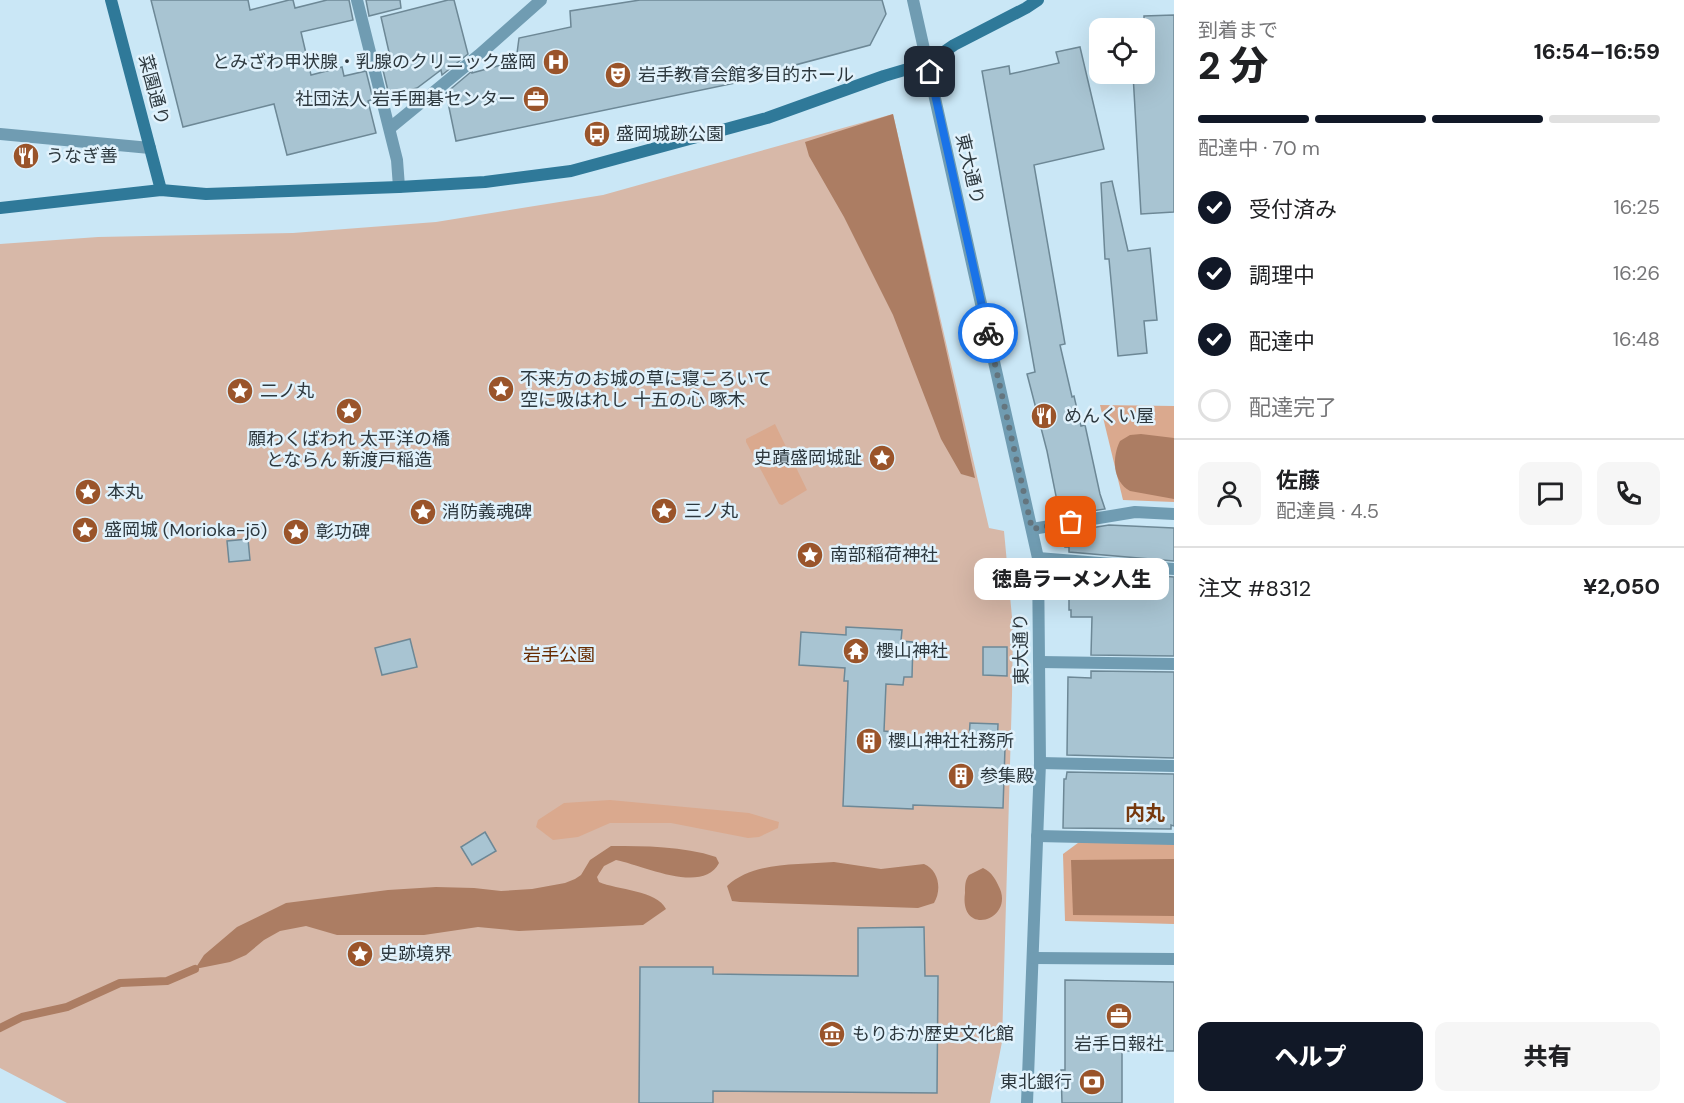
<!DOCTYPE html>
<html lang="ja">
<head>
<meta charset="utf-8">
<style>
	body { margin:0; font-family:"DM Sans","Noto Sans JP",sans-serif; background:#f6f6f6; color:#202124; height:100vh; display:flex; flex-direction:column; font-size:22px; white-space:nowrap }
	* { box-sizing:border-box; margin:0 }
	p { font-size:20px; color:#757577 }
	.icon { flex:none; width:33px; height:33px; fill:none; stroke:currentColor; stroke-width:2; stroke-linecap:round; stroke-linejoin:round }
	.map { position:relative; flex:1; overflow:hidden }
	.drawer { display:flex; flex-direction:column; background:#fff; width:510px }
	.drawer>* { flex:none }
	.controls { position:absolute; left:1089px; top:18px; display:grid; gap:12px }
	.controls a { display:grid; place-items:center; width:66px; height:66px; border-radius:12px; background:#fff; box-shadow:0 6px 24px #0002; font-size:30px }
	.pin { position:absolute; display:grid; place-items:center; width:51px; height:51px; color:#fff; margin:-26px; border-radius:12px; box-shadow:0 3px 9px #0006 }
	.courier { position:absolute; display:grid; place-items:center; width:60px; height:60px; margin:-30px; border:4px solid #1a73e8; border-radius:50%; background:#fff; color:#222; box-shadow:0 2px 8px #0007 }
	.bubble { position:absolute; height:42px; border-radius:12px; background:#fff; box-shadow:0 6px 24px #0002; font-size:20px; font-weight:800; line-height:42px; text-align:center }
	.overview em { font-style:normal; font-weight:800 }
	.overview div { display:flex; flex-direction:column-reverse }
	.overview { display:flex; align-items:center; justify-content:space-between; height:102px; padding:0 24px }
	h1 { font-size:39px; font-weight:800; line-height:45px }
	.bar { display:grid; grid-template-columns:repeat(4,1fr); gap:9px 6px; align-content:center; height:72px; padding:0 24px }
	.bar i { height:8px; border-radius:4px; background:#e0e0e0 }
	.bar .selected { background:#111827 }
	.bar p { grid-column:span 4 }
	.line { display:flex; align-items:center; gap:15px; padding:0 24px; border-top:2px solid #e0e0e0 }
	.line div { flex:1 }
	.round { display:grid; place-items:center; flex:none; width:63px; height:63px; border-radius:12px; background:#f6f6f6 }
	ol { padding:0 24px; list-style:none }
	li { display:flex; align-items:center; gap:18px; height:66px }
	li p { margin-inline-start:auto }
	li .icon { padding:6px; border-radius:50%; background:#111827; color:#fff; stroke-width:4 }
	li:last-child { color:#757577 }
	li i { width:33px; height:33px; border:3px solid #e0e0e0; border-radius:50% }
	.action { display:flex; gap:12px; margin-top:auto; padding:12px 24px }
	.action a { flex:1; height:69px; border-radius:12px; background:#111827; color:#fff; font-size:24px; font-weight:800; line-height:69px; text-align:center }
	.action a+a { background:#f6f6f6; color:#202124 }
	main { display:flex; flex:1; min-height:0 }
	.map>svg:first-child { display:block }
	.green { fill:#d7b8a8 }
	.forest { fill:#daa98e }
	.water { fill:#ac7d63 }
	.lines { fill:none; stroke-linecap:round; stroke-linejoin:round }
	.stream { stroke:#ac7d63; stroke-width:8 }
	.building { fill:#a8c4d2; stroke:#6d8896; stroke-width:1.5 }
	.street { stroke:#709cb2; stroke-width:12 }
	.secondary { stroke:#2f7999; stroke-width:12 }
	.done { stroke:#64757e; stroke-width:6; stroke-dasharray:0 10.8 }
	.route { stroke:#1a73e8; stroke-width:8 }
	.labels { text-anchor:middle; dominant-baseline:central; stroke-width:5; stroke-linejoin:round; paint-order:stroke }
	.poi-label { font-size:18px; fill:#2d383e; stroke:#e1f2fc; text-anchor:start }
	.street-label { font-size:18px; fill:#2d383e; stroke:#e1f2fc }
	.park-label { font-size:18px; fill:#672b00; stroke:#e1f2fc }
	.neighbourhood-label { font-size:20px; font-weight:bold; fill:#76390f; stroke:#e1f2fc }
</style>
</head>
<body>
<main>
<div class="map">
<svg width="1174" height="1103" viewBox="0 0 1174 1103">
	<rect width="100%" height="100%" fill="#cae7f6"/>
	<path class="green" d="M893 114 989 528 1004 531 1013 628 1012 695 1002 1042 990 1103H67L0 1068V244L98 237 293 233 436 222 603 195Z"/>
	<g class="forest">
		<path d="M1100 405 1174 406V502L1123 500Z"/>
		<path d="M775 424 807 490 782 505 779 504 746 442V439Z"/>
		<path d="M610 800 749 813 779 822 778 828 759 837 748 838 671 823H610L578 837 553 840 536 827 538 820 564 803Z"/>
		<path d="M1082 840 1174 841V924L1065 921 1063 854Z"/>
	</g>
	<g class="water">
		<path d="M893 114 975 478 961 474 941 439 893 315 844 217 809 156 805 142Z"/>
		<path d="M1141 434 1174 438V499L1130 491C1112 481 1112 457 1120 441L1130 435Z"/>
		<path d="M611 846C645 846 683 846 716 857L719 863C703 895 642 865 616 860L604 866 597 877 599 882C617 890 657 890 666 909L643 925 519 931 478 927 424 935H337L306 926 280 931 264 940 246 955 230 962 195 969 204 955 237 927 286 903 388 890 436 887 474 888 501 891 532 889 565 883 575 879 581 875 590 860Z"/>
		<path d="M1174 859V916L1073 915 1071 860Z"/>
		<path d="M834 862 881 869 924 864C939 870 942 890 934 903L918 908 740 902 732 901 727 886C754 861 799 865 834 862Z"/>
		<path d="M983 868C992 872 996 880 1000 889 1013 921 959 937 965 893 965 886 965 880 969 875Z"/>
	</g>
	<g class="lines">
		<path class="stream" d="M0 1028 22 1017 67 1007 120 983 167 981 195 969"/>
	</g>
	<g class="building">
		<path d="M151 0H248L250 10 289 0H293L295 8 327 0H349L353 20 301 32 311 75 342 67 344 76 366 71 373 99 368 101 376 133 287 155 274 104 183 127Z"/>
		<path d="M366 0H400L401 8 369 16Z"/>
		<path d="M448 0H454L468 54 442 75 441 70 417 88 389 95 382 66 389 65 386 53 389 52 381 17Z"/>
		<path d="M640 0H882L886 14 870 45 739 80 740 82 456 141 446 93 472 71V73L516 61 519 38 571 27 570 11Z"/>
		<path d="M1174 15V212L1141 214 1133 74H1144V16Z"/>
		<path d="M1080 47 1104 149 1034 165 1065 344 1060 345 1072 397 1074 396 1081 426 1085 425 1100 494 1105 509 1066 515V510L1059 511 1047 451 1027 374 1035 372 982 71 1009 66 1010 74 1059 63 1056 52Z"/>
		<path d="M1112 181 1128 251 1150 248 1157 320 1144 321 1147 353 1118 356 1109 259H1105L1101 183Z"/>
		<path d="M1109 525 1174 528V561L1069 552V547H1065L1066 532Z"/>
		<path d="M248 539 250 560 229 562 227 541Z"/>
		<path d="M1069 569 1174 577V656L1091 655 1092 617H1071V610H1069Z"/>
		<path d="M846 627 902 630 901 641 913 642 912 677H904L903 685 886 684 884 731 894 732 893 736 969 739 970 723 998 724 997 748H1005L1003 808 913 805V809L843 806 848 681H844L845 668 799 665 801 632 846 635Z"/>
		<path d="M410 639 417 667 382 675 375 648Z"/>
		<path d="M983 647H1007V676L983 675Z"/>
		<path d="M1091 671 1174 672V758L1067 755 1068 677 1091 678Z"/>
		<path d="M1067 772 1174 774V826L1171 825V829L1063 828 1064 779H1066Z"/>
		<path d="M485 832 496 851 472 865 461 847Z"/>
		<path d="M924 927 925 976H938L937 1093 713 1091V1103H639L640 967H713V974L858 976V928Z"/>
		<path d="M1065 980 1174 982V1051H1122V1103H1062L1061 1070H1065Z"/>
	</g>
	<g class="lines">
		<g class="street">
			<path d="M357 0 397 160 399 187"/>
			<path d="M913 0 1038 558 1040 763 1027 1103"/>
			<path d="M390 128 479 55 541 0"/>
			<path d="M0 134 150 148"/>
			<path d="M1032 529 1135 512 1174 514"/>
			<path d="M1038 558 1174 569"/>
			<path d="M1040 662 1174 664"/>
			<path d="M1040 763 1174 766"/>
			<path d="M1037 836 1174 839"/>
			<path d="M1034 958 1174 959"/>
		</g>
		<g class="secondary">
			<path d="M111 0 161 190"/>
			<path d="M0 208 161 190 206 194 399 187 485 182 571 171 767 118 884 76 928 63 954 45 1026 8 1038 0"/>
		</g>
	</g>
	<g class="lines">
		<path class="done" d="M988 333 1032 529 1071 522"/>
		<path class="route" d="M930 72 988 333"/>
	</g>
	<defs>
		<symbol id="hospital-disc" viewBox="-11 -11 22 22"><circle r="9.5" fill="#9a542a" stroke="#e1f2fc"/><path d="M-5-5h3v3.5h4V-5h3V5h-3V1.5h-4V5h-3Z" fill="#fff"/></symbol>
		<symbol id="theatre-disc" viewBox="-11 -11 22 22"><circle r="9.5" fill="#9a542a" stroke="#e1f2fc"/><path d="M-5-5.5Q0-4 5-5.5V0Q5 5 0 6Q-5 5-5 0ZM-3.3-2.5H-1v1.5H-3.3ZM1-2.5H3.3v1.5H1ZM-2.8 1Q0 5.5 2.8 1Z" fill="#fff"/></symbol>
		<symbol id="office-disc" viewBox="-11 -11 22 22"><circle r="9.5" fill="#9a542a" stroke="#e1f2fc"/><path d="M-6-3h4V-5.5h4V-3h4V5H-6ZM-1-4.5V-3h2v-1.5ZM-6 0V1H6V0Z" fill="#fff"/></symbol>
		<symbol id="bus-disc" viewBox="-11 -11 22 22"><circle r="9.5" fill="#9a542a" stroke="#e1f2fc"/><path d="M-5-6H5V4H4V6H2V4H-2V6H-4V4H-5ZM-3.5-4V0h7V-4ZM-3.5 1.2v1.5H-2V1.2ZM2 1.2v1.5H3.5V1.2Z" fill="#fff"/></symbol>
		<symbol id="restaurant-disc" viewBox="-11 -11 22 22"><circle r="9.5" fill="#9a542a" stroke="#e1f2fc"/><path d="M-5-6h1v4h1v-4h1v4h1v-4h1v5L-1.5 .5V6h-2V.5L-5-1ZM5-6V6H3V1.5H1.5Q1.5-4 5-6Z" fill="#fff"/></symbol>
		<symbol id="sight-disc" viewBox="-11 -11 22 22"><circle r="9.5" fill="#9a542a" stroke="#e1f2fc"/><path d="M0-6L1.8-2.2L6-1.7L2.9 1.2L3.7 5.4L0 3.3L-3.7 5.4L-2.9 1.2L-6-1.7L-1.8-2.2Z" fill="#fff"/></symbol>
		<symbol id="temple-disc" viewBox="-11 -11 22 22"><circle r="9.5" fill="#9a542a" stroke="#e1f2fc"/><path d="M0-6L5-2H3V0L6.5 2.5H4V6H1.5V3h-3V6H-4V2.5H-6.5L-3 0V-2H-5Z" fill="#fff"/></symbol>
		<symbol id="building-disc" viewBox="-11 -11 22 22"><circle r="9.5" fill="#9a542a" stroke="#e1f2fc"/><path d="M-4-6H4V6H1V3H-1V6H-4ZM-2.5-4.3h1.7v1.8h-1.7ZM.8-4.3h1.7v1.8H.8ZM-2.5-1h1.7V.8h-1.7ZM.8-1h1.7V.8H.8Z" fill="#fff"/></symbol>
		<symbol id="museum-disc" viewBox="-11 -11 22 22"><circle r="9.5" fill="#9a542a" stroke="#e1f2fc"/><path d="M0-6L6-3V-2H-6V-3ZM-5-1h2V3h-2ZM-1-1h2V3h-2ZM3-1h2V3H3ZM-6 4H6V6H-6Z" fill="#fff"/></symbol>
		<symbol id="bank-disc" viewBox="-11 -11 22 22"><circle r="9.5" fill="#9a542a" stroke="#e1f2fc"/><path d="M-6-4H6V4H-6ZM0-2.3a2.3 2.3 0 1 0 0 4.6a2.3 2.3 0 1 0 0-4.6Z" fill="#fff"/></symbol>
	</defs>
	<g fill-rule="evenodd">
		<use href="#hospital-disc" x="541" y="47" width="30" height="30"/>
		<use href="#theatre-disc" x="603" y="60" width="30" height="30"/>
		<use href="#office-disc" x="521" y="84" width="30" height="30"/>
		<use href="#bus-disc" x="582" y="119" width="30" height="30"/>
		<use href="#restaurant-disc" x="11" y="141" width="30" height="30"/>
		<use href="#sight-disc" x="486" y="374" width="30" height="30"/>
		<use href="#sight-disc" x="225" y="376" width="30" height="30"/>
		<use href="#sight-disc" x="334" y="396" width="30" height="30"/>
		<use href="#restaurant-disc" x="1029" y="401" width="30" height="30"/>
		<use href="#sight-disc" x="867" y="443" width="30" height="30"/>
		<use href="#sight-disc" x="73" y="477" width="30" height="30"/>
		<use href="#sight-disc" x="649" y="496" width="30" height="30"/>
		<use href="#sight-disc" x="408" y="497" width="30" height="30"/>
		<use href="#sight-disc" x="70" y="515" width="30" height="30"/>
		<use href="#sight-disc" x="281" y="517" width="30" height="30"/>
		<use href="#sight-disc" x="795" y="540" width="30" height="30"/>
		<use href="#temple-disc" x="841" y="636" width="30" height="30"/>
		<use href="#building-disc" x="854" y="726" width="30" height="30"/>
		<use href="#building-disc" x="946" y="761" width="30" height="30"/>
		<use href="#sight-disc" x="345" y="939" width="30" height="30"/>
		<use href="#office-disc" x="1104" y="1001" width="30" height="30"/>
		<use href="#museum-disc" x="817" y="1019" width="30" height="30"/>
		<use href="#bank-disc" x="1077" y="1067" width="30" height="30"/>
	</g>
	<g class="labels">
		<g class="poi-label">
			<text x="536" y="62" text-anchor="end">とみざわ甲状腺・乳腺のクリニック盛岡</text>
			<text x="638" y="75">岩手教育会館多目的ホール</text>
			<text x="516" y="99" text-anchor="end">社団法人 岩手囲碁センター</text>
			<text x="616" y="134">盛岡城跡公園</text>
			<text x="46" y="156">うなぎ善</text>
			<text x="520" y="379">不来方のお城の草に寝ころいて<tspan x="520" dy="21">空に吸はれし 十五の心 啄木</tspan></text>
			<text x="260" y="391">二ノ丸</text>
			<text x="1064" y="416">めんくい屋</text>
			<text x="349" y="439" text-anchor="middle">願わくばわれ 太平洋の橋<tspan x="349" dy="21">とならん 新渡戸稲造</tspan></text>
			<text x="862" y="458" text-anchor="end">史蹟盛岡城趾</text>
			<text x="107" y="492">本丸</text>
			<text x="684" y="511">三ノ丸</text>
			<text x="442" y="512">消防義魂碑</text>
			<text x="104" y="530">盛岡城 (Morioka-jō)</text>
			<text x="316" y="532">彰功碑</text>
			<text x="830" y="555">南部稲荷神社</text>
			<text x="876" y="651">櫻山神社</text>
			<text x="888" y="741">櫻山神社社務所</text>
			<text x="980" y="776">参集殿</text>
			<text x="380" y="954">史跡境界</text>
			<text x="852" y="1034">もりおか歴史文化館</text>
			<text x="1119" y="1044" text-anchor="middle">岩手日報社</text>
			<text x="1072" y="1082" text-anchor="end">東北銀行</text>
		</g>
		<g class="street-label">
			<text transform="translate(154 90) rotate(75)">菜園通り</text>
			<text transform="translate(970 169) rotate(77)">東大通り</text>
			<text transform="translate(1021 649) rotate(-91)">東大通り</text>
		</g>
		<g class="park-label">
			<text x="559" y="655">岩手公園</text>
		</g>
		<g class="neighbourhood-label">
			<text x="1145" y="813">内丸</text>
		</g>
	</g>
</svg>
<div class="controls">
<a><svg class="icon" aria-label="locate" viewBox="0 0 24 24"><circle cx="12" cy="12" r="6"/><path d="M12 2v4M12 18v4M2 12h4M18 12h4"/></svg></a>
</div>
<div class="pin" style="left:1071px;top:522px;background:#ea580c"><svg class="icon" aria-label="bag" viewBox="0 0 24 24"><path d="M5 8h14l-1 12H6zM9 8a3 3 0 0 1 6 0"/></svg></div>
<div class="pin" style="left:930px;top:72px;background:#1f2937"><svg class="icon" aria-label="home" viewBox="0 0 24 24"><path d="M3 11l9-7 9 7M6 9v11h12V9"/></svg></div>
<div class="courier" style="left:988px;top:333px"><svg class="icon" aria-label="bike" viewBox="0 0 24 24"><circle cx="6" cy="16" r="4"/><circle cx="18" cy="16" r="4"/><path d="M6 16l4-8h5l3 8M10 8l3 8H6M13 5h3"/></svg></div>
<div class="bubble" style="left:974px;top:558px;width:195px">徳島ラーメン人生</div>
</div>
<section class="drawer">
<div class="overview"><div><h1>2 分</h1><p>到着まで</p></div><em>16:54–16:59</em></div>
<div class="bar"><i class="selected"></i><i class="selected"></i><i class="selected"></i><i></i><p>配達中 · 70 m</p></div>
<ol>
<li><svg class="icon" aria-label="check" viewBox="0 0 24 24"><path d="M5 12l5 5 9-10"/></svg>受付済み<p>16:25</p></li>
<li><svg class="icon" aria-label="check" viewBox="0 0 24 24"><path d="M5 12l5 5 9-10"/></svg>調理中<p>16:26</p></li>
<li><svg class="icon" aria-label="check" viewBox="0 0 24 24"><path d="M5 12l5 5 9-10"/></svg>配達中<p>16:48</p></li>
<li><i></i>配達完了</li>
</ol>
<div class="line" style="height:108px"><a class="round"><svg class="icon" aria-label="person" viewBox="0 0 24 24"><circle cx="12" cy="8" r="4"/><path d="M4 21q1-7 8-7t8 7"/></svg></a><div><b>佐藤</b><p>配達員 · 4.5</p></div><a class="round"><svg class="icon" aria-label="chat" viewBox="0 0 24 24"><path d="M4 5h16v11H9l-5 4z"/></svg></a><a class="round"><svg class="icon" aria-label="phone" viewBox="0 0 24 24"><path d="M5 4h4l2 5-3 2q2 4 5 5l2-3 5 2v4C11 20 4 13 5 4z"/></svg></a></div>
<div class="line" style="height:78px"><div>注文 #8312</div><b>¥2,050</b></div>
<div class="action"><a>ヘルプ</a><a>共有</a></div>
</section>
</main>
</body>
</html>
